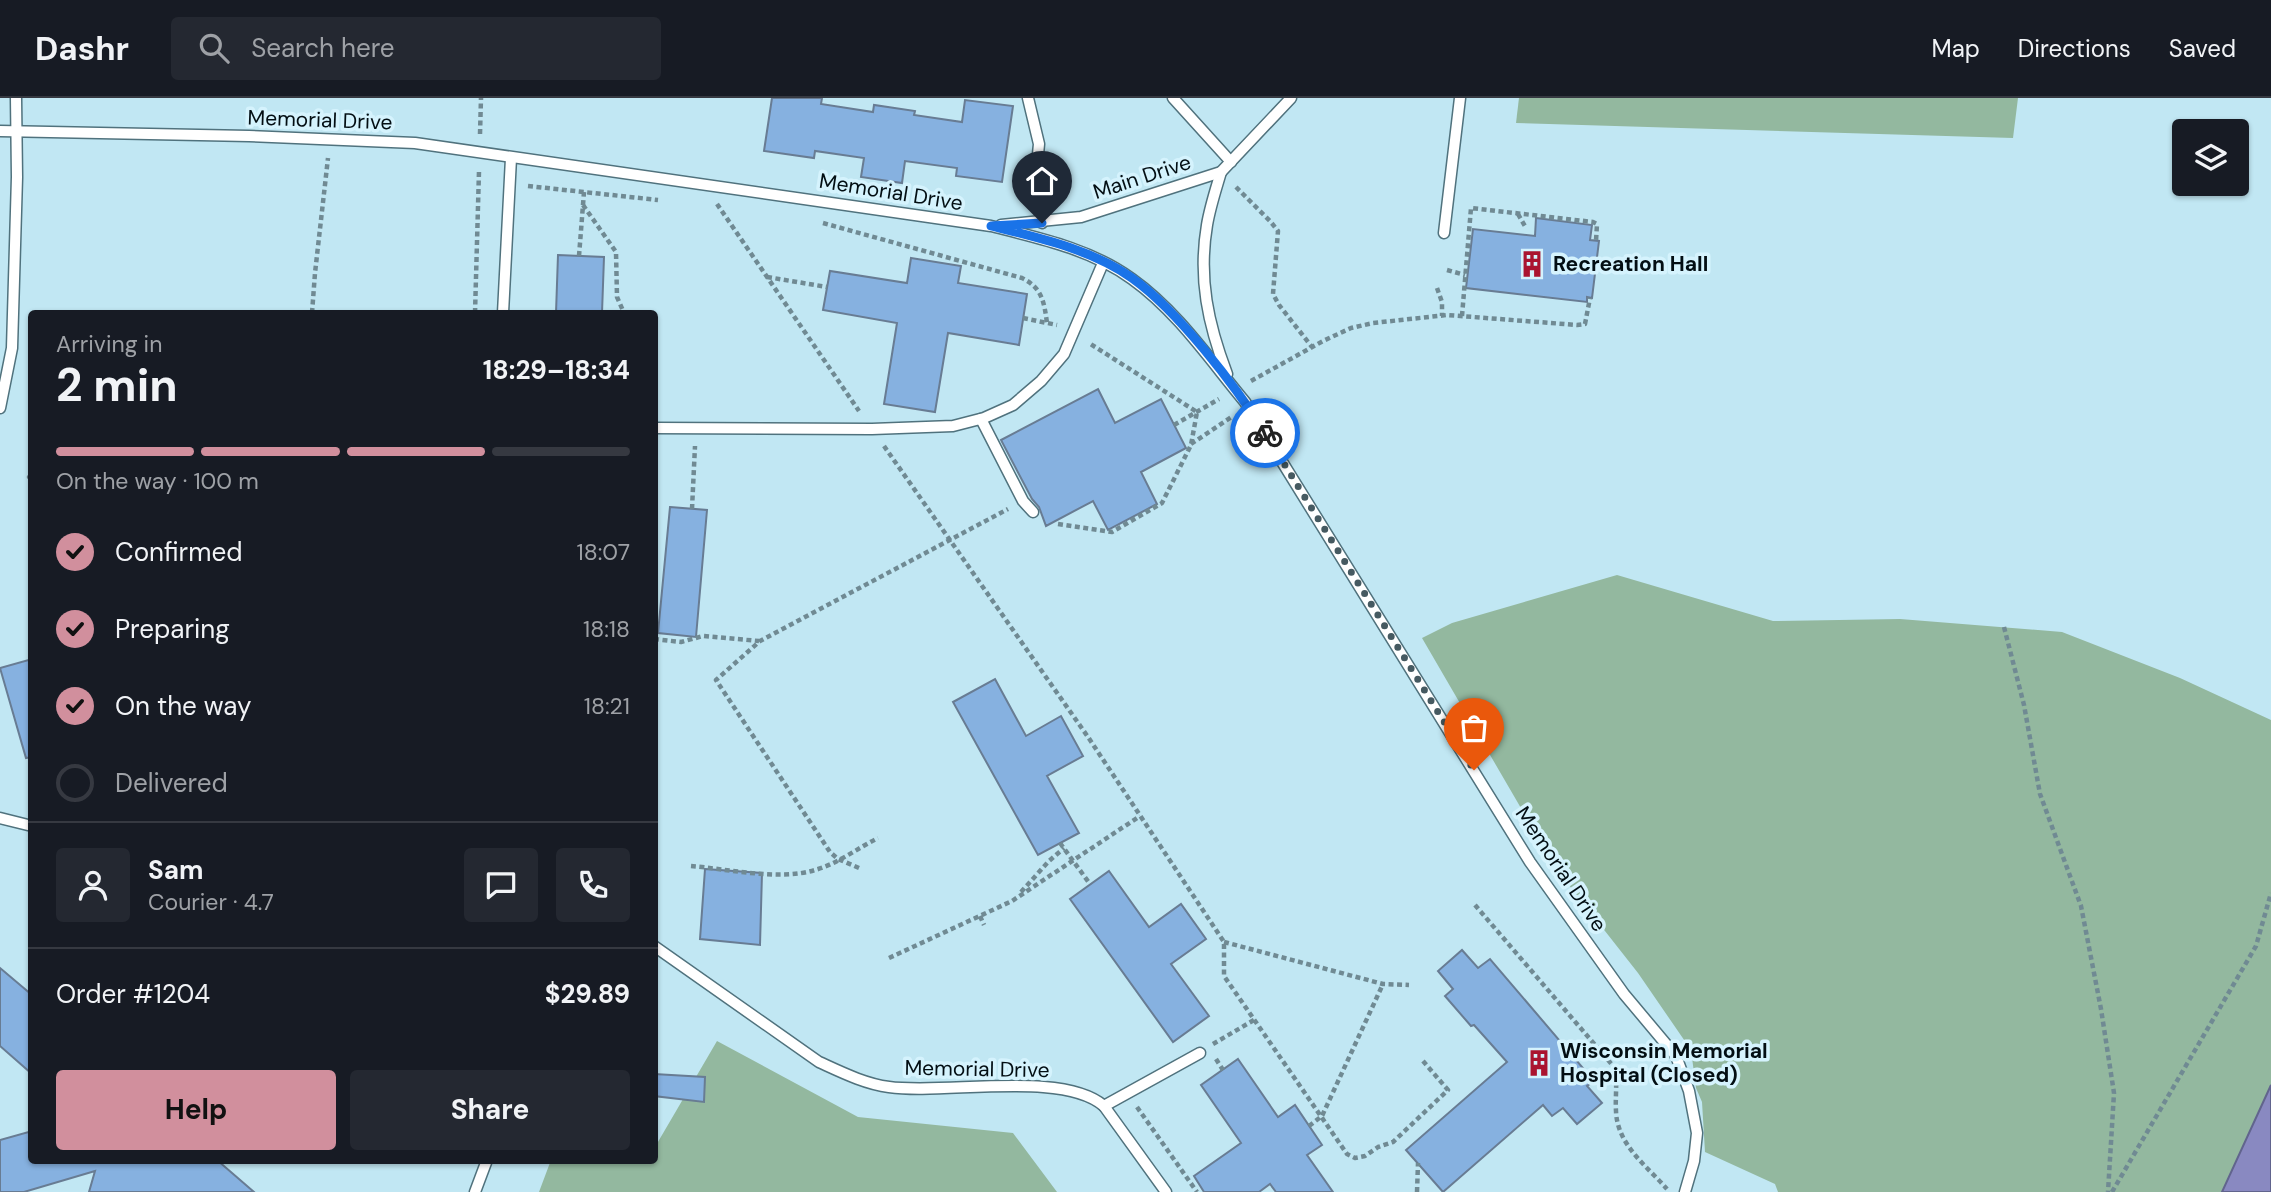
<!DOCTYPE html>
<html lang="en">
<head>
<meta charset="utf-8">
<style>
	body { margin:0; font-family:"DM Sans",sans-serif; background:#242831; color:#f1f3f6; height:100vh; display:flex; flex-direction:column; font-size:26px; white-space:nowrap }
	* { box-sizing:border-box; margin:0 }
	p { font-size:23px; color:#9ea1a6 }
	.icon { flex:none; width:38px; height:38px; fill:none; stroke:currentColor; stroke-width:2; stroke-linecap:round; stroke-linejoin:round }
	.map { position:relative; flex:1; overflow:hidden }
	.sheet { position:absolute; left:28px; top:212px; width:630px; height:854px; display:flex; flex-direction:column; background:#171b24; border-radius:7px; box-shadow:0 2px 5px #0004 }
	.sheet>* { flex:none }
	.controls { position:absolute; left:2172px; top:21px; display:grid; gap:14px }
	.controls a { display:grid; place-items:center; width:77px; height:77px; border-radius:7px; background:#171b24; box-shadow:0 2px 5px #0004; font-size:35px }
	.pin { position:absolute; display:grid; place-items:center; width:60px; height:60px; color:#fff; margin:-72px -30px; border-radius:50% 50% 50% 0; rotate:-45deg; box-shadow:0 0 7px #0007 }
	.pin .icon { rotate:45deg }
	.courier { position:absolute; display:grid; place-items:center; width:70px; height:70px; margin:-35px; border:5px solid #1a73e8; border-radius:50%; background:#fff; color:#222; box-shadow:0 2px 9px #0007 }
	.head em { font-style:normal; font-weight:700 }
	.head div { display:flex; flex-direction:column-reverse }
	.head { display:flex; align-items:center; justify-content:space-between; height:119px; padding:0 28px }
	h1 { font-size:46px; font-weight:700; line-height:52px }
	.bar { display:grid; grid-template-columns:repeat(4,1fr); gap:10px 7px; align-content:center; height:84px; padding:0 28px }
	.bar i { height:9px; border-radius:5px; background:#363941 }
	.bar .current { background:#d18f9d }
	.bar p { grid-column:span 4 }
	.line { display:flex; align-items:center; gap:18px; padding:0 28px; border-top:2px solid #363941 }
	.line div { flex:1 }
	.round { display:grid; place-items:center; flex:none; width:74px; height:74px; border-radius:7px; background:#242831 }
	ol { padding:0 28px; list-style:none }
	li { display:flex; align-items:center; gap:21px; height:77px }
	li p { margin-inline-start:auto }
	li .icon { padding:7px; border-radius:50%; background:#d18f9d; color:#111; stroke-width:4 }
	li:last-child { color:#9ea1a6 }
	li i { width:38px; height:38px; border:4px solid #363941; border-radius:50% }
	.cta { display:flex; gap:14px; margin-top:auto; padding:14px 28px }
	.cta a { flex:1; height:80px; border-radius:7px; background:#d18f9d; color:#111; font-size:28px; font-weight:700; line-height:80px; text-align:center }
	.cta a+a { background:#242831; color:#f1f3f6 }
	header { display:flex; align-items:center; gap:42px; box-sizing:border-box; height:98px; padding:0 35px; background:#171b24; border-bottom:2px solid #363941 }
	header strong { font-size:33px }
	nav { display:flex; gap:38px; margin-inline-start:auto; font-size:24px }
	.search { width:490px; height:63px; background:#242831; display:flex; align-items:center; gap:18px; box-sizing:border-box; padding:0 24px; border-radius:7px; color:#9ea1a6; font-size:26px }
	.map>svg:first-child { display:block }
	.green { fill:#93b89f }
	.water { fill:#8989c1; stroke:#61648d; stroke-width:2 }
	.building { fill:#86b1e0; stroke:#687c93; stroke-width:2 }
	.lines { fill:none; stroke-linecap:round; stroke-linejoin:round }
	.service-casing { stroke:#50727d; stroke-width:13 }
	.path { stroke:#708a93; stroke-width:4.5; stroke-dasharray:5 3.5; stroke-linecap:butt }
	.service { stroke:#fff; stroke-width:10 }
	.done { stroke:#465a61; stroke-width:7; stroke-dasharray:0 12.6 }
	.route { stroke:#1a73e8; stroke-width:9 }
	.labels { text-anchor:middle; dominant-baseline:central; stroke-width:7; stroke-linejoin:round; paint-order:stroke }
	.street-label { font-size:21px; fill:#030e13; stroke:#d5f3fd }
	.poi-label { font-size:21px; font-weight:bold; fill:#030e13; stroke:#d5f3fd; text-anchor:start }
</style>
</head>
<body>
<header>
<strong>Dashr</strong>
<div class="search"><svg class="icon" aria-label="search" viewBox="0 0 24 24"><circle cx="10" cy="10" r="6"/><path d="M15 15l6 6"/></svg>Search here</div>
<nav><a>Map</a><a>Directions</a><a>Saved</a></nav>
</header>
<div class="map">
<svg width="2271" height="1094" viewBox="0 0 2271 1094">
	<rect width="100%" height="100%" fill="#c1e7f3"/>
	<g class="green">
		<path d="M1519 0H2018L2013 40 1516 25Z"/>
		<path d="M1617 477 1773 523 1900 521 2062 534 2180 580 2271 622V987L2222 1094H1778L1775 1086 1705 1054 1702 1004 1696 990 1691 952 1638 875 1557 772 1422 540 1452 525Z"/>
		<path d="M717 943 858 1019 1013 1035 1057 1094H539L551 1062H654L655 1049Z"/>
	</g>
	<path class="water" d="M2271 987V1094H2222Z"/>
	<g class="building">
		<path d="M772 0H822L821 6 873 14 874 7 915 13 914 17 962 24 965 2 1013 8 1002 84 956 78 957 70 905 63 902 85 861 79 864 60 815 53 814 60 764 53Z"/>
		<path d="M1536 120 1592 127 1590 142 1599 143 1592 200 1587 199V204L1466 190 1473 131 1535 138Z"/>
		<path d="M558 157 604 159 602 215H556Z"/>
		<path d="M911 160 961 168 958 185 1027 196 1019 247 948 235 935 314 884 306 897 225 823 212 830 173 907 185Z"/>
		<path d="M1098 291 1115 325 1161 301 1186 350 1141 374 1157 406 1108 432 1093 403 1046 428 1039 409 1032 401 1001 342Z"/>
		<path d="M670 409 707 412 696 539 658 535Z"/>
		<path d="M32 561V659L26 660 0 570Z"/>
		<path d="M995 581 1026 638 1061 618 1083 658 1047 678 1079 735 1038 757 953 604Z"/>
		<path d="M705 771 762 775 760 847 700 841Z"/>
		<path d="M1109 773 1149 829 1181 806 1206 841 1171 866 1209 918 1173 944 1070 801Z"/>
		<path d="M1462 852 1478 870 1490 861 1594 983 1587 988 1602 1005 1577 1026 1563 1010 1552 1018 1543 1007 1443 1094 1406 1052 1507 964 1474 927 1471 928 1445 898 1453 891 1438 873Z"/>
		<path d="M0 870 32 897V976L0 948Z"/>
		<path d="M1238 961 1278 1019 1295 1007 1322 1047 1307 1057 1333 1094H1276L1270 1086 1259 1094H1204L1194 1078 1241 1045 1201 987Z"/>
		<path d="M654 976 705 979 704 1004 654 998Z"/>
		<path d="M32 1033V1062H217L254 1094H89L95 1073 24 1094H0V1042Z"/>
	</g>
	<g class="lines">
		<defs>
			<g id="service">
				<path d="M1028 0 1039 46 1035 87 1042 125"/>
				<path d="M1173 0 1231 64"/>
				<path d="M0 33 249 38 415 45 991 128C1039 140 1091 151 1132 181 1177 213 1210 262 1245 304L1530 764 1624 896 1676 958 1689 993 1697 1035 1694 1063 1685 1094"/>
				<path d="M1221 74C1216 91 1210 109 1207 127 1198 180 1208 226 1227 276"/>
				<path d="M1001 127 1081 119 1221 74 1291 0"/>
				<path d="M1444 135 1460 0"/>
				<path d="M503 215 511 60"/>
				<path d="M0 310 12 250 17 79 16 0"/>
				<path d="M981 321 1023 403 1033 414"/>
				<path d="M654 330 872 331 953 328 984 320 1013 307 1041 283 1064 256 1103 165"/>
				<path d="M0 720 32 728"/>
				<path d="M654 848 819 964C841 974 865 986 889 989 944 997 1063 972 1104 1008L1166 1094"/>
				<path d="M1104 1008 1200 955"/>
				<path d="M475 1094 487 1062"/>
			</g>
		</defs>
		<use href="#service" class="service-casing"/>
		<g class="path">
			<path d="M480 36 481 0"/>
			<path d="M528 88 658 102"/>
			<path d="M1236 89 1270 123 1278 133 1273 196 1279 207 1312 249"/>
			<path d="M717 106 859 313"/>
			<path d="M583 107 616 154 617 199 624 215"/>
			<path d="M1518 116 1526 130"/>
			<path d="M823 125 1022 180C1042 190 1044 203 1047 225"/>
			<path d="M579 158 584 94"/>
			<path d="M1447 172 1465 177"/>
			<path d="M767 179 827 189"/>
			<path d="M1437 190 1442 204V218"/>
			<path d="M312 215 315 175 328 60"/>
			<path d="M475 215 479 73"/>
			<path d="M1462 218 1471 110 1593 124 1597 126 1596 143"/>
			<path d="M1023 220 1057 227"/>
			<path d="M1251 283 1323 243 1351 230 1373 225 1447 217 1577 227 1585 226 1590 200"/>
			<path d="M1174 327 1219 301"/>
			<path d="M1191 346 1233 318"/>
			<path d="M884 348 1088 639 1224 844V878L1347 1056 1355 1060 1365 1058 1378 1049 1393 1044 1448 992 1423 963"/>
			<path d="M32 376 29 379 32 383"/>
			<path d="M692 411 695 348"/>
			<path d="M1058 426 1112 434 1162 405 1191 347 1197 314 1089 245"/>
			<path d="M2004 529 2024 607 2040 696 2081 808 2101 911 2114 995 2108 1094"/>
			<path d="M654 541 681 544 703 538 759 543"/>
			<path d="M1060 745 1090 786"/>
			<path d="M691 768C728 771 780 783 815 772 837 766 858 750 878 740"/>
			<path d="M859 770 838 761 830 754 716 582 760 543 1008 411"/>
			<path d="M1021 794 1049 763 1064 750"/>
			<path d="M1475 807 1614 969C1618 984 1615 997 1616 1013 1617 1047 1647 1068 1667 1091"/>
			<path d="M980 818 984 827"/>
			<path d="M1224 844 1383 886 1409 887"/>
			<path d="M889 860 1012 803 1140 718"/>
			<path d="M1213 946 1254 922"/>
			<path d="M1216 961 1223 972"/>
			<path d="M1137 1009 1197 1094"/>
			<path d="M1309 1028 1322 1018 1383 886"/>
			<path d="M1417 1094 1418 1065"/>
			<path d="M2112 1094 2256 848 2271 795"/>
		</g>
		<use href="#service" class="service"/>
	</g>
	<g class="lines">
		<path class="done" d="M1265 335 1474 672"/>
		<path class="route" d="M1042 125 991 128C1039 140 1091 151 1132 180 1178 213 1235 287 1265 335"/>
	</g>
	<defs>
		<symbol id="building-bare" viewBox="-9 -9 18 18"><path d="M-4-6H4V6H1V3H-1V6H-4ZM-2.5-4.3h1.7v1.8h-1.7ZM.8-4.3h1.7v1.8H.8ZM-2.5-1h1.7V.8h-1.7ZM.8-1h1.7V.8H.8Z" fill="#aa1430" stroke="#d5f3fd" stroke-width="2.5" paint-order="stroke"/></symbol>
	</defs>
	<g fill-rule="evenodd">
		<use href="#building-bare" x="1513" y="147" width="38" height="38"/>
		<use href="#building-bare" x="1520" y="946" width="38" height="38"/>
	</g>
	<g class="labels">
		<g class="street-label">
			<text transform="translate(320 22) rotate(2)">Memorial Drive</text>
			<text transform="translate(1142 79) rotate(-18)">Main Drive</text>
			<text transform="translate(891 94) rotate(9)">Memorial Drive</text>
			<text transform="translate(1561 771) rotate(56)">Memorial Drive</text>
			<text transform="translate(977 971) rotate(1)">Memorial Drive</text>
		</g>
		<g class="poi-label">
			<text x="1553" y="166">Recreation Hall</text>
			<text x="1560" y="953">Wisconsin Memorial<tspan x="1560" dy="24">Hospital (Closed)</tspan></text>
		</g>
	</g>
</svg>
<div class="controls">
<a><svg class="icon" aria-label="layers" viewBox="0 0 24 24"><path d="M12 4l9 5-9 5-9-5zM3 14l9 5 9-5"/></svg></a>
</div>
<div class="pin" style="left:1474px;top:672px;background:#ea580c"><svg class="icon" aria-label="bag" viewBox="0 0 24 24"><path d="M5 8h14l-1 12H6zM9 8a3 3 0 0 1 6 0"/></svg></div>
<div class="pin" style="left:1042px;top:125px;background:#1f2937"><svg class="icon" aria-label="home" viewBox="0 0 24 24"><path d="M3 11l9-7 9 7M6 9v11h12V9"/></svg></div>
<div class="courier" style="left:1265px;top:335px"><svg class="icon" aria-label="bike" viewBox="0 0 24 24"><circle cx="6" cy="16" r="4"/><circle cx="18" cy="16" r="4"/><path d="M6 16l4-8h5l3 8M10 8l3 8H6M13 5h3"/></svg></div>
<section class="sheet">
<div class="head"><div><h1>2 min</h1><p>Arriving in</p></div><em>18:29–18:34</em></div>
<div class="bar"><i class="current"></i><i class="current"></i><i class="current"></i><i></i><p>On the way · 100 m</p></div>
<ol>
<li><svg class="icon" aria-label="check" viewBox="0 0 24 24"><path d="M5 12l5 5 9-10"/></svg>Confirmed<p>18:07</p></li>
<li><svg class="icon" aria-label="check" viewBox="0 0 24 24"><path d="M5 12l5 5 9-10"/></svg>Preparing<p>18:18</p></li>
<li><svg class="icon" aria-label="check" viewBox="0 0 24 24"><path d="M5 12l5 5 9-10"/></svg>On the way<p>18:21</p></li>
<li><i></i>Delivered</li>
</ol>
<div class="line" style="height:126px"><a class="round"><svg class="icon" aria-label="person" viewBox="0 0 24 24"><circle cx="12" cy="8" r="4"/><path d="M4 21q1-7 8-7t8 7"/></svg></a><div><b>Sam</b><p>Courier · 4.7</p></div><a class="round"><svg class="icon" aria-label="chat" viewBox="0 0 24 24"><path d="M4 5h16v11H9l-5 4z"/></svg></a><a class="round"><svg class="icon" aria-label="phone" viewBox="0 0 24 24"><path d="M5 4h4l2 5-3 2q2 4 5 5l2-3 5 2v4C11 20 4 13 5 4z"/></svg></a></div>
<div class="line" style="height:91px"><div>Order #1204</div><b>$29.89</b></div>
<div class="cta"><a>Help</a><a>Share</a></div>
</section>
</div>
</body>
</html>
